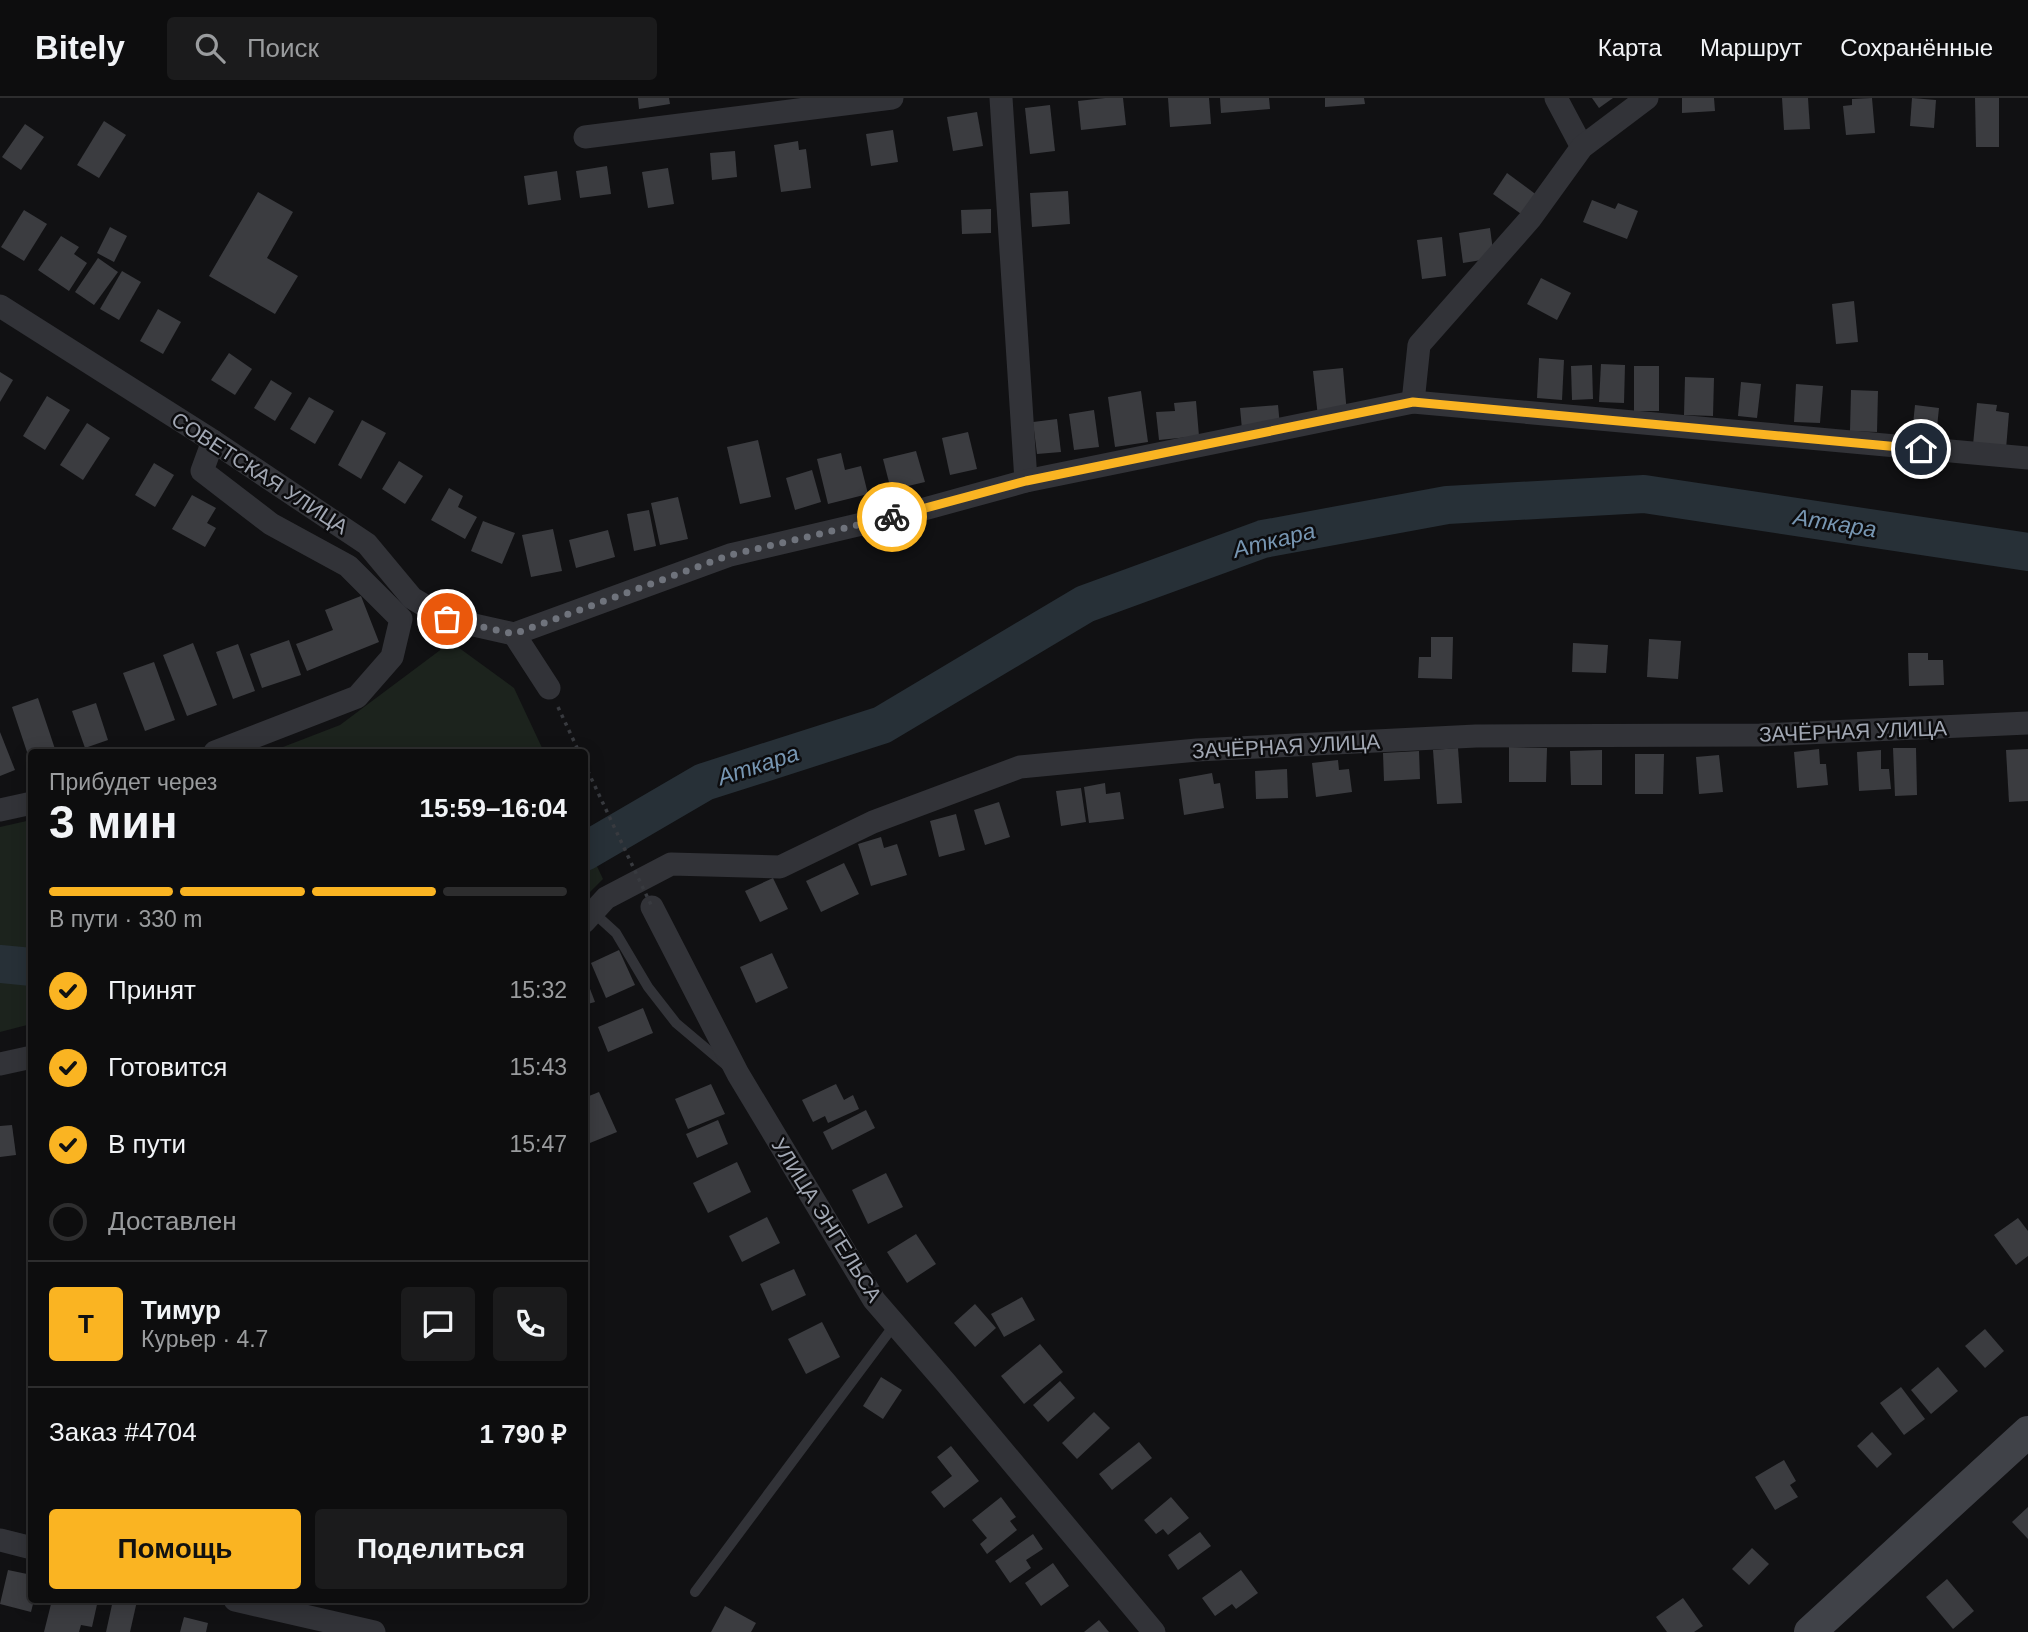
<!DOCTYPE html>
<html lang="ru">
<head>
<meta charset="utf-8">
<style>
	body { margin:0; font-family:Arial,sans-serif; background:#1b1b1c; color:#f1f3f6; height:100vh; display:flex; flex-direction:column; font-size:26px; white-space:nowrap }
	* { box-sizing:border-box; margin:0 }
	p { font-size:23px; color:#9a9c9e }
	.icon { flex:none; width:38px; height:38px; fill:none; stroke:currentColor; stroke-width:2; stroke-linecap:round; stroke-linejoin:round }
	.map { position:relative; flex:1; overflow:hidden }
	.drawer { position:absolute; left:28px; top:651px; width:560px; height:854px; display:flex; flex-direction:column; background:#0d0d0e; border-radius:7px; box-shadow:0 4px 18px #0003,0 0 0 2px #2d2d2e }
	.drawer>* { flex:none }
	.pin { position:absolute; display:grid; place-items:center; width:60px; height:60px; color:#fff; margin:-30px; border:4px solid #fff; border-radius:50%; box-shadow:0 2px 7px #0007 }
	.courier { position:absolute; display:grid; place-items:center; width:70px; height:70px; margin:-35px; border:5px solid #fab422; border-radius:50%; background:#fff; color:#222; box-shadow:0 2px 9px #0007 }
	.headline em { font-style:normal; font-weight:700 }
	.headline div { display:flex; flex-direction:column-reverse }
	.headline { display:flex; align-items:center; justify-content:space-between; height:119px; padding:0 21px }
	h1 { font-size:46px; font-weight:700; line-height:52px }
	.bar { display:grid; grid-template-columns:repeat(4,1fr); gap:10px 7px; align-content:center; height:84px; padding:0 21px }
	.bar i { height:9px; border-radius:5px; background:#2d2d2e }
	.bar .selected { background:#fab422 }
	.bar p { grid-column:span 4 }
	.line { display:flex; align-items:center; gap:18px; padding:0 21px; border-top:2px solid #2d2d2e }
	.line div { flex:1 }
	.round { display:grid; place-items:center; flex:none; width:74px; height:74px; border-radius:7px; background:#1b1b1c }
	ol { padding:0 21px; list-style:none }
	li { display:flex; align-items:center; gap:21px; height:77px }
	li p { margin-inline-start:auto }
	li .icon { padding:7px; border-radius:50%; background:#fab422; color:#111; stroke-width:4 }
	li:last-child { color:#9a9c9e }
	li i { width:38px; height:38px; border:4px solid #2d2d2e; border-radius:50% }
	.cta { display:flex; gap:14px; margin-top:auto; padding:14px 21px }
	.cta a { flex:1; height:80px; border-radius:7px; background:#fab422; color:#111; font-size:28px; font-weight:700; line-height:80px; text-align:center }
	.cta a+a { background:#1b1b1c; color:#f1f3f6 }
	header { display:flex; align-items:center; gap:42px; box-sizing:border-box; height:98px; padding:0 35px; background:#0d0d0e; border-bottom:2px solid #2d2d2e }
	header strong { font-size:33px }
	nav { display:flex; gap:38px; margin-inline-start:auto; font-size:24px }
	.search { width:490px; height:63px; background:#1b1b1c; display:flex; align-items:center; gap:18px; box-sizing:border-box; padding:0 24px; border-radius:7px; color:#9a9c9e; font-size:26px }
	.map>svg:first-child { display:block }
	.green { fill:#1c231d }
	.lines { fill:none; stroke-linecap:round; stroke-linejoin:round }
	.river { stroke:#273037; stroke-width:38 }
	.building { fill:#3b3c40 }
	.path { stroke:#383a3f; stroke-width:3.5; stroke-dasharray:3.5 5; stroke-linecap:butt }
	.lane { stroke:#323338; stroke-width:10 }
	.street { stroke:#323338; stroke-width:23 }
	.secondary { stroke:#404248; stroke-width:32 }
	.path-bridge { stroke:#383a3f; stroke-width:3.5; stroke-dasharray:3.5 5; stroke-linecap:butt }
	.done { stroke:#6f737c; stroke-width:7; stroke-dasharray:0 12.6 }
	.route { stroke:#fab422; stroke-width:9 }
	.labels { text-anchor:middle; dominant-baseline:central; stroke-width:5; stroke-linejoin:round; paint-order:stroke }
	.street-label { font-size:21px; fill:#a2a8b4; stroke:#0c0c0e }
	.water-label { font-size:23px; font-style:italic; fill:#7796b2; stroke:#0c0c0e }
</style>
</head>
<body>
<header>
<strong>Bitely</strong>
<div class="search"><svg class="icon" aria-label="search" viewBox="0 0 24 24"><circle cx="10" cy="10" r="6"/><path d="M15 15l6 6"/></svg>Поиск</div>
<nav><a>Карта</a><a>Маршрут</a><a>Сохранённые</a></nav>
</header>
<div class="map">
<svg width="2028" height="1534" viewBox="0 0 2028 1534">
	<rect width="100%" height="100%" fill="#111113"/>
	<g class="green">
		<path d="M451 544 514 590 544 654H270L340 627Z"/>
		<path d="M31 722V926L0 934V729Z"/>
		<path d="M584 741 603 781 585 799H584Z"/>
	</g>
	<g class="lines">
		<g class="river">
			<path d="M584 754 704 684 882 627 1085 506 1263 441 1447 407 1644 396 2028 454"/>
			<path d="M0 866 32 869"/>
		</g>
	</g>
	<g class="building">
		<path d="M638 0H669L670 6 639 11Z"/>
		<path d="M1105 0H1123L1126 27 1081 32 1078 3Z"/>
		<path d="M1168 0H1209L1211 26 1170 29Z"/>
		<path d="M1220 0H1269L1270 11 1221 15Z"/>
		<path d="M1325 0H1364L1365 6 1325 9Z"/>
		<path d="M1592 0H1613L1599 10Z"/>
		<path d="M1682 0H1714L1715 13 1682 15Z"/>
		<path d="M1782 0H1808L1810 31 1784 32Z"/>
		<path d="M1872 0 1875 35 1846 37 1843 8 1852 7V1Z"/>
		<path d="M1912 0 1936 2 1934 30 1910 28Z"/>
		<path d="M1975 0H1999V49H1976Z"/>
		<path d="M1050 7 1055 53 1030 56 1025 10Z"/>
		<path d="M977 14 983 48 953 53 947 19Z"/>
		<path d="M104 23 126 37 99 80 77 67Z"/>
		<path d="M25 26 44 39 21 72 2 59Z"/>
		<path d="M893 32 898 64 871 68 866 36Z"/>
		<path d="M798 43 799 52 806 51 811 90 781 94 774 47Z"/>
		<path d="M735 53 737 79 712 82 710 55Z"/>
		<path d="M607 68 611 96 580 100 576 73Z"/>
		<path d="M668 70 674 106 648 110 642 74Z"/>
		<path d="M557 73 561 102 528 107 524 78Z"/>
		<path d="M1507 75 1538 98 1524 118 1493 96Z"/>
		<path d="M1068 93 1070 126 1032 129 1030 95Z"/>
		<path d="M258 94 293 114 267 160 298 178 275 216 209 178Z"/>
		<path d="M1592 102 1615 111 1618 105 1638 113 1627 141 1583 124Z"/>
		<path d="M991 111V135L962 136 961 112Z"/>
		<path d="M24 112 47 126 24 163 1 149Z"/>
		<path d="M110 129 127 138 114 164 97 155Z"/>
		<path d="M1490 130 1494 160 1463 165 1459 135Z"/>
		<path d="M61 138 79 149 74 156 87 165 69 193 38 172Z"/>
		<path d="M1442 139 1446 178 1422 181 1417 142Z"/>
		<path d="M98 160 118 174 94 207 75 194Z"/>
		<path d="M122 173 141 184 119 222 100 211Z"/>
		<path d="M1541 180 1571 195 1557 222 1527 206Z"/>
		<path d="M1854 203 1858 244 1836 246 1832 206Z"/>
		<path d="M158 211 181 224 163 256 140 243Z"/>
		<path d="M229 255 252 271 235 297 211 282Z"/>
		<path d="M1539 260 1564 262 1562 302 1537 300Z"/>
		<path d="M1601 266 1625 267 1624 305 1599 304Z"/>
		<path d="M1592 267 1593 301 1572 302 1571 268Z"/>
		<rect x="1634" y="268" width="25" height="45"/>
		<path d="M1343 270 1347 316 1318 319 1313 273Z"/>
		<path d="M0 274 13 282 0 304Z"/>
		<path d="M1685 279 1714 280 1713 318 1684 317Z"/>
		<path d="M271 282 292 295 275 323 254 310Z"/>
		<path d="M1741 284 1761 286 1757 320 1738 318Z"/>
		<path d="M1796 286 1823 288 1820 325 1794 324Z"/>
		<path d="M1851 292 1878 293 1877 334 1850 333Z"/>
		<path d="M1141 293 1148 344 1115 349 1108 299Z"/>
		<path d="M47 298 70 312 45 352 23 338Z"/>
		<path d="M309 299 334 313 315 346 290 331Z"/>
		<path d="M1196 303 1199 338 1159 342 1156 314 1175 313 1174 305Z"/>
		<path d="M1977 305 1997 307 1996 313 2009 315 2006 351 1973 347Z"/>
		<path d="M1278 307 1280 328 1242 331 1240 310Z"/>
		<path d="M1915 307 1939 310 1936 339 1912 336Z"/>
		<path d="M1094 312 1099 349 1074 352 1069 316Z"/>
		<path d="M1057 321 1061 354 1037 356 1033 324Z"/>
		<path d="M362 322 386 335 361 381 338 367Z"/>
		<path d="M87 325 110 340 83 382 60 367Z"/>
		<path d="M968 334 977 371 950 377 942 340Z"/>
		<path d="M758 342 771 399 740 406 727 349Z"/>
		<path d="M916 353 925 384 891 392 883 361Z"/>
		<path d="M841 355 845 372 861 368 868 396 828 406 817 361Z"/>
		<path d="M399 363 423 378 405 406 382 391Z"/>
		<path d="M154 365 174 377 155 409 135 397Z"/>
		<path d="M812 372 821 404 795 412 786 380Z"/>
		<path d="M449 390 463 398 458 409 477 419 465 441 431 422Z"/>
		<path d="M192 397 216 410 207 425 216 430 205 449 172 431Z"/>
		<path d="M678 399 688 441 660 447 651 405Z"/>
		<path d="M649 412 656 448 634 453 627 416Z"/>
		<path d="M483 423 515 435 502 466 471 453Z"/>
		<path d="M553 431 562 473 531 479 522 437Z"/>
		<path d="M608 432 615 459 576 470 569 442Z"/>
		<path d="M361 498 379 544 307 573 296 546 333 532 325 512Z"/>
		<path d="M1431 539H1453L1452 581 1418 580 1419 559H1431Z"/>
		<path d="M1649 541 1681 543 1678 581 1647 579Z"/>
		<path d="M289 542 301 577 262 590 250 556Z"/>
		<path d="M193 545 217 607 187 618 163 557Z"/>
		<path d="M1573 545 1608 547 1606 575 1572 574Z"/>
		<path d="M238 546 255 593 233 601 216 554Z"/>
		<path d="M1908 555H1928V562H1943L1944 587 1909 588Z"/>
		<path d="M154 564 175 622 145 633 123 575Z"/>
		<path d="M38 600 56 654H32L31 666 12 609Z"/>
		<path d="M96 605 108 642 85 650 72 613Z"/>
		<path d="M0 634 15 672 0 678Z"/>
		<path d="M1509 649 1547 650 1546 684H1509Z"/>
		<path d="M1458 650 1462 705 1437 706 1433 652Z"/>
		<path d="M1893 650H1916L1917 697 1895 698Z"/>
		<path d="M1819 651 1820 666H1826L1828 687 1797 690 1794 654Z"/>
		<path d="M2028 651V703L2009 704 2006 652Z"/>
		<path d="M1602 652V687H1571L1570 653Z"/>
		<path d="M1881 652V671H1889L1891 691 1859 693 1857 654Z"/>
		<path d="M1419 653 1420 681 1384 683 1383 655Z"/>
		<path d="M1635 656H1664L1663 696H1635Z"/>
		<path d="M1719 657 1723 694 1699 696 1696 659Z"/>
		<path d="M1338 662 1339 672 1349 671 1352 694 1316 699 1312 665Z"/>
		<path d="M1287 671 1288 700 1256 701 1255 673Z"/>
		<path d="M1212 675 1214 686 1220 685 1224 710 1184 717 1179 681Z"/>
		<path d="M1105 685 1106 696 1120 694 1124 721 1089 725 1084 689Z"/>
		<path d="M1081 690 1086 724 1061 728 1056 693Z"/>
		<path d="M999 704 1010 739 985 747 974 712Z"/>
		<path d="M956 716 965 752 939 759 930 723Z"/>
		<path d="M881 739 884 750 897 746 907 777 871 788 858 746Z"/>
		<path d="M844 765 859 796 821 814 806 783Z"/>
		<path d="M773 780 788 811 760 824 745 793Z"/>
		<path d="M619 852 635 887 606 900 591 865Z"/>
		<path d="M772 855 788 890 756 905 740 869Z"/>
		<path d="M584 875 595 904 584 907Z"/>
		<path d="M643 910 653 935 608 954 598 929Z"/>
		<path d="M711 986 725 1016 688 1031 675 1001Z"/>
		<path d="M836 986 844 1002 853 997 859 1011 828 1025 825 1018 813 1024 802 1002Z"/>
		<path d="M599 994 617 1034 585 1047 584 1000Z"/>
		<path d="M866 1012 875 1030 832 1052 823 1034Z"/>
		<path d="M718 1022 728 1046 697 1060 686 1036Z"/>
		<path d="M12 1027 16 1057 0 1059V1028Z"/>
		<path d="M737 1064 751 1094 708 1115 693 1085Z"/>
		<path d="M886 1075 903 1109 868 1126 852 1092Z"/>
		<path d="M767 1119 780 1145 742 1164 729 1138Z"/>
		<path d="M2018 1120 2028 1133V1158L2016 1167 1994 1137Z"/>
		<path d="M916 1136 936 1166 907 1185 887 1154Z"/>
		<path d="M794 1171 806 1197 772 1213 760 1186Z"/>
		<path d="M1022 1199 1035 1222 1004 1239 991 1216Z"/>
		<path d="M975 1206 996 1230 975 1249 954 1225Z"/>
		<path d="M822 1224 840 1259 806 1276 788 1241Z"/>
		<path d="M1985 1231 2004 1253 1985 1270 1965 1248Z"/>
		<path d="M1040 1246 1063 1274 1024 1306 1001 1278Z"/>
		<path d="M1938 1269 1958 1293 1931 1316 1911 1292Z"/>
		<path d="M881 1279 902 1292 883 1321 863 1308Z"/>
		<path d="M1060 1283 1075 1300 1048 1324 1033 1307Z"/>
		<path d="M1901 1289 1925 1321 1904 1337 1880 1305Z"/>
		<path d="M1094 1314 1110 1330 1077 1361 1062 1345Z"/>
		<path d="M1872 1334 1892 1356 1877 1370 1857 1348Z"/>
		<path d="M1139 1344 1152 1360 1112 1392 1099 1376Z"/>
		<path d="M951 1348 979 1383 944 1410 931 1394 952 1378 937 1359Z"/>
		<path d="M1784 1362 1796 1383 1790 1387 1798 1399 1775 1412 1755 1379Z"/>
		<path d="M1001 1399 1016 1419 1010 1423 1017 1432 987 1456 980 1446 987 1440 972 1422Z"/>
		<path d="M1171 1399 1189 1420 1168 1437 1163 1431 1156 1436 1144 1422Z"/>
		<path d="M2028 1409V1441L2012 1424Z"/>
		<path d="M1200 1434 1211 1448 1178 1472 1168 1457Z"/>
		<path d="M1033 1436 1043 1451 1026 1462 1031 1470 1010 1485 995 1463Z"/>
		<path d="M1752 1450 1769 1466 1749 1487 1732 1471Z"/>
		<path d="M1053 1465 1069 1488 1041 1508 1025 1485Z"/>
		<path d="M8 1472 32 1477V1502H34L31 1514 0 1506Z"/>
		<path d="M1241 1472 1258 1495 1236 1511 1232 1506 1215 1518 1202 1500Z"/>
		<path d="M1947 1481 1974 1513 1953 1531 1926 1499Z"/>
		<path d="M1683 1500 1703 1528 1694 1534H1667L1656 1519Z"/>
		<path d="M52 1502H98L92 1529 81 1527 79 1534H44Z"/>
		<path d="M113 1502 137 1503 130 1534H106Z"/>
		<path d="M725 1508 756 1525 751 1534H711Z"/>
		<path d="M184 1519 208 1525 206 1534H180Z"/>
		<path d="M1099 1522 1109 1534H1084Z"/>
	</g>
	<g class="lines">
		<path class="path" d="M558 609 579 654"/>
		<g class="lane">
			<path d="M594 815 616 835 648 889 676 925 727 968"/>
			<path d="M695 1494 895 1226"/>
		</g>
		<g class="street">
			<path d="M1001 0 1026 383"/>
			<path d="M1556 0 1582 49"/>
			<path d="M585 39 892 0"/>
			<path d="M0 208 213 343 367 446 412 500 447 521 514 536"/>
			<path d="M1413 304 1419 247 1530 121 1582 49 1647 0"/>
			<path d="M213 343 202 373 271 426 348 468 401 521 392 559 357 599 215 654"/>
			<path d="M514 536 730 457 917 413 1026 383 1413 304 2028 360"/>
			<path d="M514 536 549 590"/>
			<path d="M0 712 32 705"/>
			<path d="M652 809 738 976 874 1202 946 1285 1154 1534"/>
			<path d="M584 824 606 800 671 766 780 769 873 724 1020 669 1197 652 1476 638 1760 637 2028 625"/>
			<path d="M0 966 32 959"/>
			<path d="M0 1442 32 1450"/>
			<path d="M235 1502 374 1534"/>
		</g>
		<path class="secondary" d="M1810 1534 2028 1334"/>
		<path class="path-bridge" d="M584 665 652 809"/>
	</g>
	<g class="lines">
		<path class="done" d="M447 521 514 536 730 457 892 419"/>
		<path class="route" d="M892 419 1026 383 1413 304 1921 351"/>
	</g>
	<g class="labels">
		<g class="street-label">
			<text transform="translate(260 375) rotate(33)">СОВЕТСКАЯ УЛИЦА</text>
			<text transform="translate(1853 633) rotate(-2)">ЗАЧЁРНАЯ УЛИЦА</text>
			<text transform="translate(1286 648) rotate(-3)">ЗАЧЁРНАЯ УЛИЦА</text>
			<text transform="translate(827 1122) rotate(58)">УЛИЦА ЭНГЕЛЬСА</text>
		</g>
		<g class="water-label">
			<text transform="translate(1835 425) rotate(9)">Аткара</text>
			<text transform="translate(1274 442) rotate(-14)">Аткара</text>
			<text transform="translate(758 667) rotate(-18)">Аткара</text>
		</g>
	</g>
</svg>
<div class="pin" style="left:447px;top:521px;background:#ea580c"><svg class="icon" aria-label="bag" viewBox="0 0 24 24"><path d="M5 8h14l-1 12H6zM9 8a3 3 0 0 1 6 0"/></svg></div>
<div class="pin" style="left:1921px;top:351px;background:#1f2937"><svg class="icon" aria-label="home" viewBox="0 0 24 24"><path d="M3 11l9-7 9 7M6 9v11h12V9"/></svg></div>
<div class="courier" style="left:892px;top:419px"><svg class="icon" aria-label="bike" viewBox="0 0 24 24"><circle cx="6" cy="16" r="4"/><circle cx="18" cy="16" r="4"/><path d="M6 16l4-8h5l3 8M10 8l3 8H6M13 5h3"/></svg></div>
<section class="drawer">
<div class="headline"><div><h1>3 мин</h1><p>Прибудет через</p></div><em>15:59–16:04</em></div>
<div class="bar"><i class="selected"></i><i class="selected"></i><i class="selected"></i><i></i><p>В пути · 330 m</p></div>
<ol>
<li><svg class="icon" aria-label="check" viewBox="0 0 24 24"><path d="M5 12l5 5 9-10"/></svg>Принят<p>15:32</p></li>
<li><svg class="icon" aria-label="check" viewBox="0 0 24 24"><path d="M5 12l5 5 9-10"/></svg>Готовится<p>15:43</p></li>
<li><svg class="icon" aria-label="check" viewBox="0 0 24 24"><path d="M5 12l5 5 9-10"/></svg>В пути<p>15:47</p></li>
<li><i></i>Доставлен</li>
</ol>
<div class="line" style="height:126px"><b class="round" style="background:#fab422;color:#111">Т</b><div><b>Тимур</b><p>Курьер · 4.7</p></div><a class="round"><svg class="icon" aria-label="chat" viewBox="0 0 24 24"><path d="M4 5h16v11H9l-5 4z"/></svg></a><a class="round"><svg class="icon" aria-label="phone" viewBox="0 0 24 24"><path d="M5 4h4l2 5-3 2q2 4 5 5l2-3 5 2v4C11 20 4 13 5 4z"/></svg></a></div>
<div class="line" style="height:91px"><div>Заказ #4704</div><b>1 790 ₽</b></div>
<div class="cta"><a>Помощь</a><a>Поделиться</a></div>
</section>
</div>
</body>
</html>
